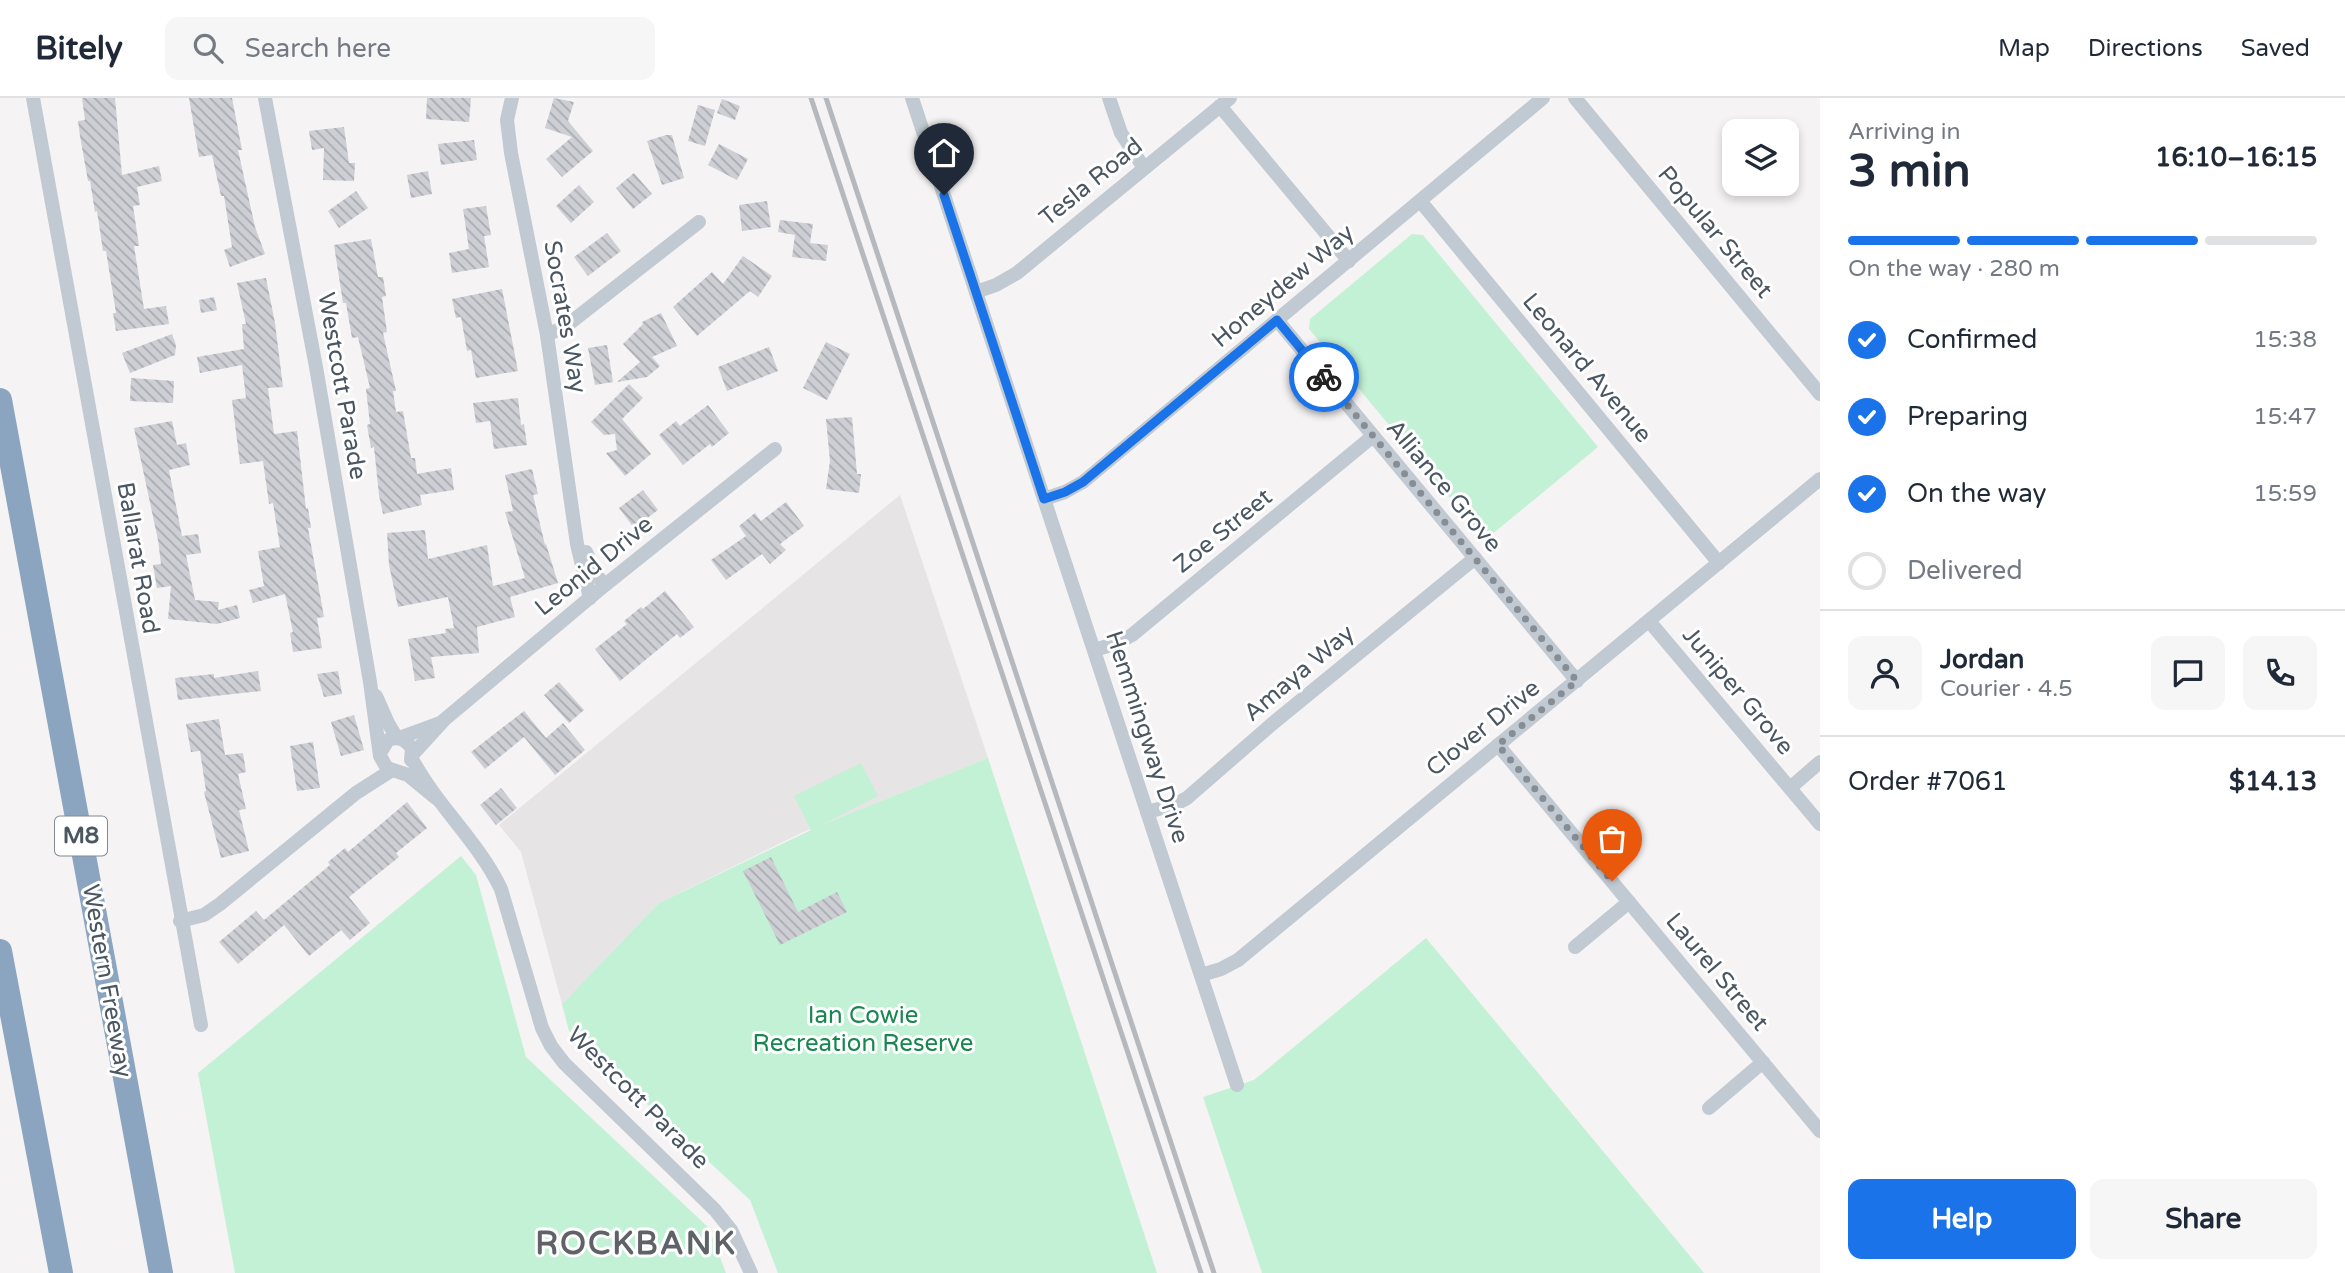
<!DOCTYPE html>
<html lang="en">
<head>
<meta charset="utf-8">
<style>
	body { margin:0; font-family:"Varela Round",sans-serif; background:#f6f6f7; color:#1f2937; height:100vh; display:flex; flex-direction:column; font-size:26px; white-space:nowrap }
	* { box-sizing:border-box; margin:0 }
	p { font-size:23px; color:#747a83 }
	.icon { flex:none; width:38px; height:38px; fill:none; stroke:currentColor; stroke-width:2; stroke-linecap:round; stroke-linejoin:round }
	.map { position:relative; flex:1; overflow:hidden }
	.drawer { display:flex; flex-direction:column; background:#fff; width:525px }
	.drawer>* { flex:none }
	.tools { position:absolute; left:1722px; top:21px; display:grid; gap:14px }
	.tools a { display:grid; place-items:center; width:77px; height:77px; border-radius:14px; background:#fff; box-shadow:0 4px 10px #0003; font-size:35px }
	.pin { position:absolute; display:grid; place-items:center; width:60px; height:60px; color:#fff; margin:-72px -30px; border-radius:50% 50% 50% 0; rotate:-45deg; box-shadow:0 0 7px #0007 }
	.pin .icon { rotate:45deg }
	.courier { position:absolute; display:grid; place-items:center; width:70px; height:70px; margin:-35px; border:5px solid #1a73e8; border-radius:50%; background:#fff; color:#222; box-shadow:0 2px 9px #0007 }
	.head em { font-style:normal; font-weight:800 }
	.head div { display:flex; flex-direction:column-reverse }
	.head { display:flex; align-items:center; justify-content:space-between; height:119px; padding:0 28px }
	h1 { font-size:46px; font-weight:800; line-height:52px }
	.bar { display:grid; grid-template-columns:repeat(4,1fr); gap:10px 7px; align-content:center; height:84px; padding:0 28px }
	.bar i { height:9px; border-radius:5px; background:#e0e1e3 }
	.bar .active { background:#1a73e8 }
	.bar p { grid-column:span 4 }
	.line { display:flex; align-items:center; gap:18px; padding:0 28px; border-top:2px solid #e0e1e3 }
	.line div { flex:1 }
	.round { display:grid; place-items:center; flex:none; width:74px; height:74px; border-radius:14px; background:#f6f6f7 }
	ol { padding:0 28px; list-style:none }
	li { display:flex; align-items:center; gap:21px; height:77px }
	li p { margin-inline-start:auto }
	li .icon { padding:7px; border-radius:50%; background:#1a73e8; color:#fff; stroke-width:4 }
	li:last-child { color:#747a83 }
	li i { width:38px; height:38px; border:4px solid #e0e1e3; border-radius:50% }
	.action { display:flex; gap:14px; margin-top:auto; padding:14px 28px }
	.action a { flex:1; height:80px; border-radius:14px; background:#1a73e8; color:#fff; font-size:28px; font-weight:800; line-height:80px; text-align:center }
	.action a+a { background:#f6f6f7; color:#1f2937 }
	header { display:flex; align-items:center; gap:42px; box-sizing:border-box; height:98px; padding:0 35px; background:#fff; border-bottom:2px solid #e0e1e3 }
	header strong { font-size:33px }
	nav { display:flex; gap:38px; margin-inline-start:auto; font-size:24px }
	.search { width:490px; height:63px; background:#f6f6f7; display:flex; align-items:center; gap:18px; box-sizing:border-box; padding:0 24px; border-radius:14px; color:#747a83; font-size:26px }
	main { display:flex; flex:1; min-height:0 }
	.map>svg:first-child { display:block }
	.education { fill:#e6e4e5 }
	.green { fill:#c3f1d5 }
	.building { fill:url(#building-back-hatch) }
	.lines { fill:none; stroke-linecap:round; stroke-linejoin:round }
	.street { stroke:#c1cad2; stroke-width:14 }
	.highway { stroke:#8ba5c1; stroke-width:24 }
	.rail { stroke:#b5b8bd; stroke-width:5 }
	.done { stroke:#868d94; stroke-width:7; stroke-dasharray:0 12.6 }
	.route { stroke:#1a73e8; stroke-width:9 }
	.labels { text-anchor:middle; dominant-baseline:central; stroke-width:6; stroke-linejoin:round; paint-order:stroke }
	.shield { fill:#fff; stroke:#808990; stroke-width:2 }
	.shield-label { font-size:23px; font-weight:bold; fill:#4a5661 }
	.street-label { font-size:24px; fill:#4a5661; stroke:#fff }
	.park-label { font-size:24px; fill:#17864f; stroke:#fff }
	.district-label { font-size:32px; font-weight:bold; letter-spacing:2px; fill:#5f6368; stroke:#fff }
</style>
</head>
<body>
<header>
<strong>Bitely</strong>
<div class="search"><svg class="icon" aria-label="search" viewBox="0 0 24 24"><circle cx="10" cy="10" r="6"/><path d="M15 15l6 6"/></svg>Search here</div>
<nav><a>Map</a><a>Directions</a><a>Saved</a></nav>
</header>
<main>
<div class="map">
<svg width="1820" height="1175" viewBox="0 0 1820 1175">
	<defs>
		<pattern id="building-back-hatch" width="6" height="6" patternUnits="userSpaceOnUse" patternTransform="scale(1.75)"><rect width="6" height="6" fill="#cdcfd5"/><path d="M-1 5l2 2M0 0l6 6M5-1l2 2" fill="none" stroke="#a8abb0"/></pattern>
	</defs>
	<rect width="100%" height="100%" fill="#f5f3f3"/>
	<path class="education" d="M900 397 988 660 801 735 659 805 562 906 521 754 499 727Z"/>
	<g class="green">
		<path d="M1412 136 1423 137 1598 349 1485 442 1309 231 1310 221Z"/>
		<path d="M988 660 1157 1175H778L750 1102 569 933 562 906 659 805 811 732 794 698 861 665 878 698 821 727Z"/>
		<path d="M461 758 476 777 526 959 709 1130 726 1175H235L198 975Z"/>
		<path d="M1426 840 1704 1175H1262L1203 999 1254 982Z"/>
	</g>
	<g class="building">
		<path d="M82 0H115L122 77 159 68 162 83 137 89 140 107 133 108 139 148H134L144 211 166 208 169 226 116 233 113 215H116L106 153H103L97 113 95 114 90 83H88L80 38 78 23 85 22Z"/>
		<path d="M189 0H232L242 52H238L255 129 265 156 230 169 224 152 232 149 224 98H221L212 57 199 59Z"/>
		<path d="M427 0H471L469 24 426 21Z"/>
		<path d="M554 0 574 4 568 23 593 53 562 79 546 61 572 39 545 30Z"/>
		<path d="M722 1 740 8 735 22 717 15Z"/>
		<path d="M698 7 715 12 705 48 688 43Z"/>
		<path d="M344 29 349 65H355L354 83 323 82 324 50 312 52 309 33Z"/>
		<path d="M666 37H672L684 80 662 87 647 43Z"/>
		<path d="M474 42 477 62 441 67 438 46Z"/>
		<path d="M719 46 748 61 737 82 708 67Z"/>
		<path d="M428 73 432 96 411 100 407 77Z"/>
		<path d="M634 75 652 96 633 111 616 90Z"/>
		<path d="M579 87 594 104 571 125 556 108Z"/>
		<path d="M356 93 368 110 339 130 328 113Z"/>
		<path d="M767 103 771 129 742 133 739 107Z"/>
		<path d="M486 108 491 137 484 138 489 169 452 175 449 155 469 151 463 111Z"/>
		<path d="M780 122 813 126 810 145 828 147 826 163 792 159 795 137 778 134Z"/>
		<path d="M607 135 621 153 588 178 574 159Z"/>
		<path d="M371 141 378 179H383L386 198 382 199 387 234 383 235 396 293H393L396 314 403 313 411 360H415L417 376 451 370 454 392 420 397 422 407 383 416 379 397 374 349 371 350 367 327 370 326 366 291 370 290 358 239 352 240 346 205H343L334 147Z"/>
		<path d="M743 158 772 178 758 199 750 193 697 238 673 209 712 174 723 186Z"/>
		<path d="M266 180 275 225 283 289 268 290 274 336 297 333 306 411 308 410 311 430H308L324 519 317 520 322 550 293 554 290 535 293 534 285 496 253 505 249 492 264 488 258 453 280 449 273 405 269 406 263 363 240 366 232 302 246 300 242 267 200 275 197 259 244 251 242 226H246L237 185Z"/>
		<path d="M502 191 518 273 476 280 471 252 467 253 461 219 456 220 452 201Z"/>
		<path d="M214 199 217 212 201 215 199 202Z"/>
		<path d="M661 215 677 248 652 259 660 268 647 279 617 284 640 264 623 246 643 226 642 224Z"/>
		<path d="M172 236 176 247 175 257 130 275 122 255Z"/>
		<path d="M826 244 850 256 827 302 803 290Z"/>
		<path d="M607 247 613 284 595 287 588 250Z"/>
		<path d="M769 249 778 273 727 293 718 269Z"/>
		<path d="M131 280 174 283 173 305 130 303Z"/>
		<path d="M629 286 643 300 622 321 651 356 625 378 606 355 617 352 615 336 604 337 591 324Z"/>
		<path d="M518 300 521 327 524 326 527 347 494 351 490 323 476 325 473 305Z"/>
		<path d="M708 307 729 335 712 349 710 346 683 367 659 337 676 323 680 328Z"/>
		<path d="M852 319 857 376H861L859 395 826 391 830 363 826 321Z"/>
		<path d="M172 323 177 347 186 345 190 367 169 372 182 438 198 436 201 455 186 457 195 502 219 504 218 512 237 507 240 520 217 526 168 521 171 488 157 490 153 467 161 466 158 442 134 330Z"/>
		<path d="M532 371 538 396 533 397 545 447 546 446 558 485 510 499 515 519 477 529 479 555 431 559 435 580 415 583 408 541 446 535 445 531 454 530 448 499 398 509 389 467 387 435 425 432 428 461 487 447 493 488 525 480 505 414 513 413 505 377Z"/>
		<path d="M643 392 658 412 634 430 619 410Z"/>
		<path d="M786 404 804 428 780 446 786 452 770 466 762 456 726 482 711 462 746 438 739 428 755 415 761 423Z"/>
		<path d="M665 493 694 529 680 540 677 536 620 583 595 551 627 526 624 523 641 509 643 511Z"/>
		<path d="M258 573 261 593 178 602 175 580 214 576V580Z"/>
		<path d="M338 573 342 596 324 599 317 576Z"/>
		<path d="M559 584 584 612 569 625 544 597Z"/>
		<path d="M524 613 546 640 563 625 585 652 555 677 524 639 485 671 471 654Z"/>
		<path d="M354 617 364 652 341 658 331 624Z"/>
		<path d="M219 621 225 657 243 655 246 674 238 676 246 711 239 712 249 753 221 760 204 694 206 693 200 653 191 654 186 626Z"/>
		<path d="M313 644 320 690 297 693 290 648Z"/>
		<path d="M501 690 517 710 496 727 480 707Z"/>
		<path d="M407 704 427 730 396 755 399 759 349 799 370 825 350 842 341 832 309 858 284 827 238 866 219 844 256 813 264 822 330 767 328 764 345 750 348 754Z"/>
		<path d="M771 759 798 814 837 794 847 814 780 847 743 773Z"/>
	</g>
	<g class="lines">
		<g class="street">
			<path d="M33 0 201 927"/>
			<path d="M265 0 316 269 370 584 380 658 387 670 408 677 436 700"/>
			<path d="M512 0 507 22 511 55 547 237 577 446 590 500"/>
			<path d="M912 0 1237 987"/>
			<path d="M1109 0 1121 35 1144 70"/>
			<path d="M1575 0 1820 296"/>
			<path d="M1220 8 1349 163"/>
			<path d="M1421 104 1719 465"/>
			<path d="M976 194 996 187 1017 175 1230 0"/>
			<path d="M1277 222 1577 583"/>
			<path d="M547 237 566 228 699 124"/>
			<path d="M1044 401 1065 394 1083 384 1543 0"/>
			<path d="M586 454 595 476 605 487"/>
			<path d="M1649 523 1820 726"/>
			<path d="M1094 552 1118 545 1132 537 1373 338"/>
			<path d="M376 598 388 625 397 640"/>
			<path d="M399 640 440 625"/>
			<path d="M1498 647 1820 1033"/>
			<path d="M380 655 388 642C398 638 406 641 412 651L411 662"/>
			<path d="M413 656 444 622 605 487 775 351"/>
			<path d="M412 661C437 708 478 743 501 791L542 930 551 948 564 965 715 1112 731 1132 751 1175"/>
			<path d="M1790 690 1820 664"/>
			<path d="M1147 714 1174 707 1187 700 1272 626 1475 460"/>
			<path d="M180 823 204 817 220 806 356 695 392 672"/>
			<path d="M1575 849 1629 804"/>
			<path d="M1201 877 1221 871 1238 862 1820 381"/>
			<path d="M1709 1010 1763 964"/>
		</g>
		<g class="highway">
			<path d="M0 302 161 1175"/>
			<path d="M0 853 61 1175"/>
		</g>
		<g class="rail">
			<path d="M811 0 1201 1175"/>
			<path d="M826 0 1214 1175"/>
		</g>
	</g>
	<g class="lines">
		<path class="done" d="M1324 279 1577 583 1498 647 1612 783"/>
		<path class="route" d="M944 97 1044 401 1065 394 1083 384 1277 222 1324 279"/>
	</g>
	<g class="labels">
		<rect class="shield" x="55" y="718.5" width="52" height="39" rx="5"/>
		<g class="shield-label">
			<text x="81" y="738">M8</text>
		</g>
		<g class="street-label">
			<text transform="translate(1091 84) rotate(-39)">Tesla Road</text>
			<text transform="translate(1715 134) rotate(50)">Popular Street</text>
			<text transform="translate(1283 188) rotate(-40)">Honeydew Way</text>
			<text transform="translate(565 219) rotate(80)">Socrates Way</text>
			<text transform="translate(1587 270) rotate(50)">Leonard Avenue</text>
			<text transform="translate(342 288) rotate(80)">Westcott Parade</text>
			<text transform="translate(1444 388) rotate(50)">Alliance Grove</text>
			<text transform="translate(1223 433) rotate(-39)">Zoe Street</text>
			<text transform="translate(138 460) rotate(80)">Ballarat Road</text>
			<text transform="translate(594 468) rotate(-39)">Leonid Drive</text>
			<text transform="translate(1299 575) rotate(-40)">Amaya Way</text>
			<text transform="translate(1738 593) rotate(50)">Juniper Grove</text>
			<text transform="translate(1483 630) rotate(-39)">Clover Drive</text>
			<text transform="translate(1147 639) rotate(72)">Hemmingway Drive</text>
			<text transform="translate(1717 874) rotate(50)">Laurel Street</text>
			<text transform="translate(107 883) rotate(80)">Western Freeway</text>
			<text transform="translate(638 1000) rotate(45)">Westcott Parade</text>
		</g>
		<g class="park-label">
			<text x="863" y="917">Ian Cowie<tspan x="863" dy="28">Recreation Reserve</tspan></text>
		</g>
		<g class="district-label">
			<text x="636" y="1146">ROCKBANK</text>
		</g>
	</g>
</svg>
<div class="tools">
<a><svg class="icon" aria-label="layers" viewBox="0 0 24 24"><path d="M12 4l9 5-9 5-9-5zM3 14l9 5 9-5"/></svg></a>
</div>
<div class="pin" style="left:1612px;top:783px;background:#ea580c"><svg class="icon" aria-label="bag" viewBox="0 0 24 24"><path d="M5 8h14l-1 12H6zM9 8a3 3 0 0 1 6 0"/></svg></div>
<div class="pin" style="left:944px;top:97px;background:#1f2937"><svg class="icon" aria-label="home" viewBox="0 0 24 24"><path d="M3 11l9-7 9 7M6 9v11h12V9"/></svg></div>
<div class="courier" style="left:1324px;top:279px"><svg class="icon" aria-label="bike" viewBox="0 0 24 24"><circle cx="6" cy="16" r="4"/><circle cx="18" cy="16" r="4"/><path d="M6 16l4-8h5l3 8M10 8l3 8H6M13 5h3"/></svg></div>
</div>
<section class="drawer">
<div class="head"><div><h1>3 min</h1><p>Arriving in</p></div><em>16:10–16:15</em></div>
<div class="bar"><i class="active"></i><i class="active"></i><i class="active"></i><i></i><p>On the way · 280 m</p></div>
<ol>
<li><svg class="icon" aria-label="check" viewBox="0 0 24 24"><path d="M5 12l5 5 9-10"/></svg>Confirmed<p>15:38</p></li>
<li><svg class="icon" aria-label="check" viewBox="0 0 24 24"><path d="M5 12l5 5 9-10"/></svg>Preparing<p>15:47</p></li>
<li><svg class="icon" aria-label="check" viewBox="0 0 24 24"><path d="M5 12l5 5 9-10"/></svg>On the way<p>15:59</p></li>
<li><i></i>Delivered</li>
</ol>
<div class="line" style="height:126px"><a class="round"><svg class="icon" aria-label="person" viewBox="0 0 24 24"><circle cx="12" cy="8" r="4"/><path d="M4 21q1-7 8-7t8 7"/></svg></a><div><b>Jordan</b><p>Courier · 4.5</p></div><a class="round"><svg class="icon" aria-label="chat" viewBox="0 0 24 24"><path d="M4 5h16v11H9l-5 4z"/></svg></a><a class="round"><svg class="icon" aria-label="phone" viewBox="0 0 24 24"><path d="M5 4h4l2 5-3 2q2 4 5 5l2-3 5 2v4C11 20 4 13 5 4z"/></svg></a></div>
<div class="line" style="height:91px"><div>Order #7061</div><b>$14.13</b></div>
<div class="action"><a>Help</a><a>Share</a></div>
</section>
</main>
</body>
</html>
